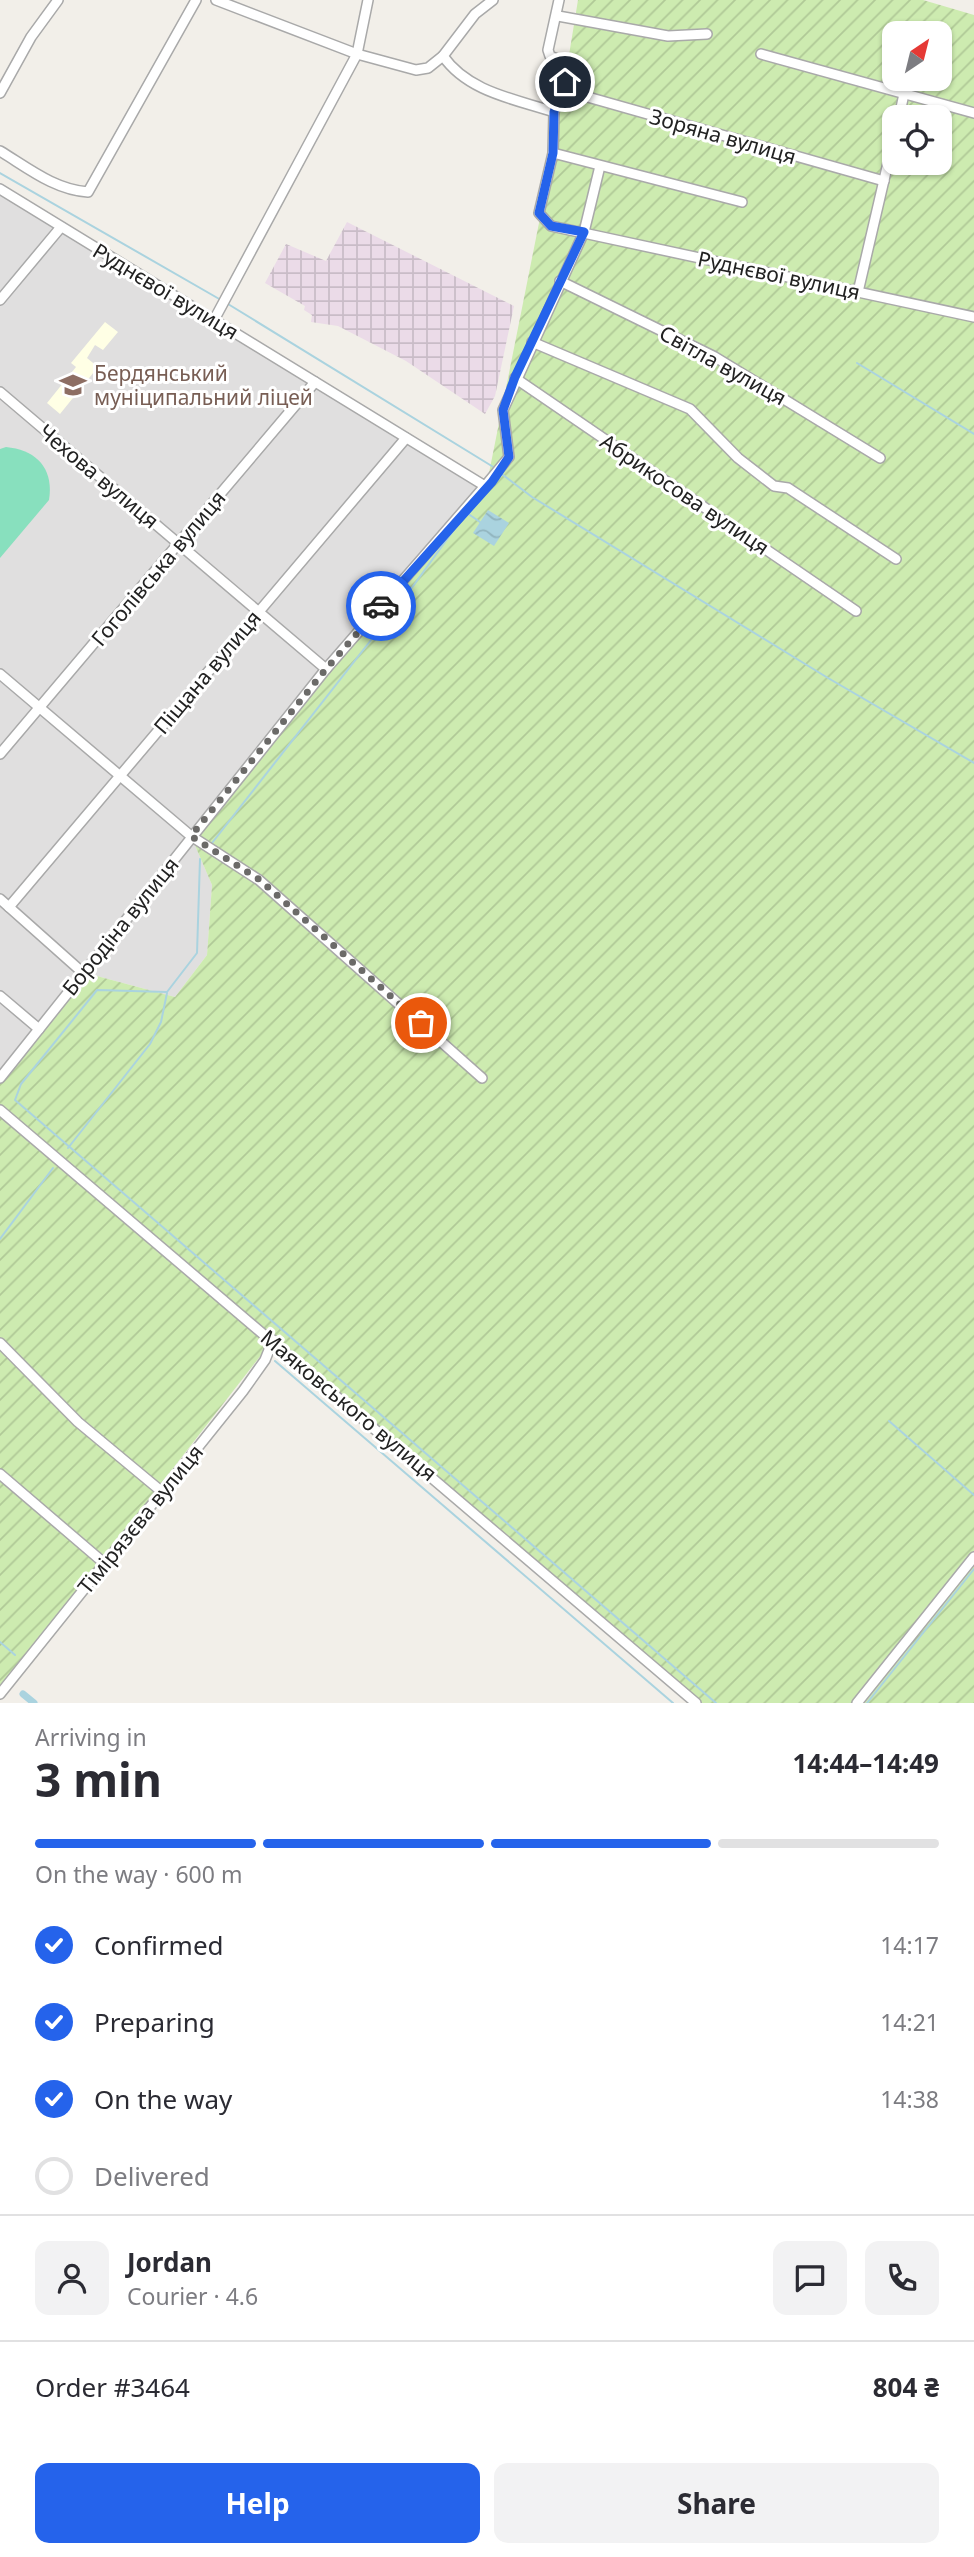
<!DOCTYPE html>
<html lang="en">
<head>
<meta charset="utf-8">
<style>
	body { margin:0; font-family:"Noto Sans",sans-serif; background:#f2f2f3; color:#2b2b33; height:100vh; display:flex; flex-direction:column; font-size:26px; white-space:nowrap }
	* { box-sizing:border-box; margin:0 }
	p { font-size:23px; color:#7c7c81 }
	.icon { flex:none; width:38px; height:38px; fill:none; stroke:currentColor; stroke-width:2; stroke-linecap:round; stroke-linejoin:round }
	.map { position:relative; height:1703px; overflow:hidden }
	.panel { display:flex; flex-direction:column; background:#fff; flex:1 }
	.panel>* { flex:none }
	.needle { width:46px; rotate:35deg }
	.buttons { position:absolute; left:882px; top:21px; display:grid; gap:14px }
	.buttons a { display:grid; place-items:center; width:70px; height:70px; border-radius:14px; background:#fff; box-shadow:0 2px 5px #0004; font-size:35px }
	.pin { position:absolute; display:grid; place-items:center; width:60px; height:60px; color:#fff; margin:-30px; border:4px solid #fff; border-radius:50%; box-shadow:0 2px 7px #0007 }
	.courier { position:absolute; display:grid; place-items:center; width:70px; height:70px; margin:-35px; border:5px solid #2563eb; border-radius:50%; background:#fff; color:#222; box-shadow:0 2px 9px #0007 }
	.overview em { font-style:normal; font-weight:700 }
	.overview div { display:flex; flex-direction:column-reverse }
	.overview { display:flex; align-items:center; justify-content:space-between; height:119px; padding:0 35px }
	h1 { font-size:46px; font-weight:700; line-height:52px }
	.bar { display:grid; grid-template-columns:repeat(4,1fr); gap:10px 7px; align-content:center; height:84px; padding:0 35px }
	.bar i { height:9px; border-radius:5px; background:#e1e1e2 }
	.bar .active { background:#2563eb }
	.bar p { grid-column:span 4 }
	.line { display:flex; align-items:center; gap:18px; padding:0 35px; border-top:2px solid #e1e1e2 }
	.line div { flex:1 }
	.round { display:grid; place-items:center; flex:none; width:74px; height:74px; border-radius:14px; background:#f2f2f3 }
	ol { padding:0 35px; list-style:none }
	li { display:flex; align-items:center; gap:21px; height:77px }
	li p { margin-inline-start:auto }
	li .icon { padding:7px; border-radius:50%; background:#2563eb; color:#fff; stroke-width:4 }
	li:last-child { color:#7c7c81 }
	li i { width:38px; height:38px; border:4px solid #e1e1e2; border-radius:50% }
	.button { display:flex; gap:14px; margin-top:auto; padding:14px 35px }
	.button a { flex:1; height:80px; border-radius:14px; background:#2563eb; color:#fff; font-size:28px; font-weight:700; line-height:80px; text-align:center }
	.button a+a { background:#f2f2f3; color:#2b2b33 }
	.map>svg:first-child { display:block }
	.residential { fill:#e0dfdf }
	.industrial { fill:url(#industrial-grid) }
	.education { fill:#ffffe5 }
	.garden { fill:url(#garden-furrows); fill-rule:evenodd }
	.pitch { fill:#88e0be }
	.water { fill:url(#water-waves) }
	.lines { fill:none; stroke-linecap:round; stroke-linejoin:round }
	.stream { stroke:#aad3df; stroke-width:2 }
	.canal { stroke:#aad3df; stroke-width:7 }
	.minor-casing { stroke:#a9a9a9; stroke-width:12 }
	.minor { stroke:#fff; stroke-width:9 }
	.done { stroke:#6b6a68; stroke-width:7; stroke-dasharray:0 12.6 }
	.route { stroke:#2563eb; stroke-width:9 }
	.labels { text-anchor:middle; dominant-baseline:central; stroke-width:6; stroke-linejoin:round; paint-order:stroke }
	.street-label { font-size:21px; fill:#222; stroke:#fff }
	.education-label { font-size:21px; fill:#785e54; stroke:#fff; text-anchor:start }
</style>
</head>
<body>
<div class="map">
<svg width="974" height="1703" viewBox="0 0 974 1703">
	<defs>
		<pattern id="industrial-grid" width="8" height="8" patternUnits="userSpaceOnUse" patternTransform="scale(1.75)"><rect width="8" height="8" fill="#ebdbe8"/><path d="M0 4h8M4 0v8" fill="none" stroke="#c9bcc7"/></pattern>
		<pattern id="garden-furrows" width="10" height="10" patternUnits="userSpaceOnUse" patternTransform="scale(1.75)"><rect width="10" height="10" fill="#cdebb0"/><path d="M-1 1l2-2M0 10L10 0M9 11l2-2" fill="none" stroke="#b0c997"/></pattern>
		<pattern id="water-waves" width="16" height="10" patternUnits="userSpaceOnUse" patternTransform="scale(1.75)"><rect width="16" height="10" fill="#aad3df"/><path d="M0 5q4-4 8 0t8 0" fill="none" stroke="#92b5bf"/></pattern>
	</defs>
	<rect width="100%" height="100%" fill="#f2efe9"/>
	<path class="residential" d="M0 192 482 487 191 836 212 885 207 955 175 997 82 972 0 1079Z"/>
	<path class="industrial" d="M347 222 514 306 495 396 485 414 406 361 338 326 311 322 312 315 304 310 305 306 265 283 286 244 326 261Z"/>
	<path class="education" d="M105 322 118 332 103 350 95 345 87 358 98 367 60 414 47 403 76 367 71 363Z"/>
	<g class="garden">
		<path d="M578 0H923L974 15V1703H702L0 1109V1080L82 972 175 997 207 955 212 885 191 836 326 669 486 488 553 153ZM894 33H940V79H894ZM894 117H940V163H894Z"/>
		<path d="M0 1111 272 1341 0 1691Z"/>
	</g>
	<path class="pitch" d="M6 447C37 450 54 469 49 500L0 558V449Z"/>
	<path class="water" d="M488 510 509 523 494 546 473 533Z"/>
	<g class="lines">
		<g class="stream">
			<path d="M0 173 221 300"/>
			<path d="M228 304 495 468"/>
			<path d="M857 363 974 434"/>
			<path d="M499 472 532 497 828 678 974 763"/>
			<path d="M467 513 480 522"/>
			<path d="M212 843 411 589 461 520"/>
			<path d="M200 859 197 953 167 992 97 990 21 1084 15 1100 716 1703"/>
			<path d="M68 1148 150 1044 161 1022 167 993"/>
			<path d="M0 1239 53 1168"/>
			<path d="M275 1361 673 1703"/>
			<path d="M889 1421 974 1495"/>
			<path d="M0 1642 15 1655"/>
			<path d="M867 1703 974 1569"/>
		</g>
		<path class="canal" d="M23 1694 34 1703"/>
		<defs>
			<g id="minor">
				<path d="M216 0 357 54 416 70 428 68 443 56"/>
				<path d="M493 0 475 14 443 56C468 92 515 99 554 112"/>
				<path d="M559 0 548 50 550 56 571 65 554 112 553 153 539 213 551 226 974 317"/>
				<path d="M558 16 668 36 707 34"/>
				<path d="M761 54 974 113"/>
				<path d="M563 90 884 181"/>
				<path d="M0 93 31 37 58 0"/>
				<path d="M899 117 904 94"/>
				<path d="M0 151C28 168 55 190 88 192L196 0"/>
				<path d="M553 153 742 202"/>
				<path d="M0 189 485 486 509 457 503 410 584 232 600 166"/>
				<path d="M560 281 715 357 880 458"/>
				<path d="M858 292 894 137"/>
				<path d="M0 300 61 227"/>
				<path d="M214 320 357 54 368 0"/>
				<path d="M532 342 690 409 738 458 774 486 788 488 896 559"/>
				<path d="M515 378 856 611"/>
				<path d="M0 392 326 669"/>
				<path d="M0 674 191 836 259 880 482 1078"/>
				<path d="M0 754 315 382"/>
				<path d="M0 899 82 972"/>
				<path d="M9 907 406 438"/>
				<path d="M0 996 39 1029"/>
				<path d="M0 1078 326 669 485 486"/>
				<path d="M0 1110 696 1703"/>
				<path d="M0 1343 78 1422 161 1491"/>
				<path d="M0 1474 104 1563"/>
				<path d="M0 1694 243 1391 265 1360 273 1340"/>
				<path d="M857 1703 974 1557"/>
			</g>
		</defs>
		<use href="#minor" class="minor-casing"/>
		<use href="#minor" class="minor"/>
	</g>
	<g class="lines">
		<path class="done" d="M381 606 326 669 191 836 260 880 421 1023"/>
		<path class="route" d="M381 606 492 482 509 457 503 410 515 377 584 232 551 226 539 213 553 153 554 112 565 82"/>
	</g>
	<defs>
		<symbol id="school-bare" viewBox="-9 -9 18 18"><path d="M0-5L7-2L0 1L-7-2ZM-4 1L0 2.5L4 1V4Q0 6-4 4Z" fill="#8d6e63" stroke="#fff" stroke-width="2.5" paint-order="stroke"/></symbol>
	</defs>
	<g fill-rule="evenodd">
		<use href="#school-bare" x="54" y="366" width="38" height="38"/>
	</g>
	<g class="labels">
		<g class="street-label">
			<text transform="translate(723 136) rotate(16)">Зоряна вулиця</text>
			<text transform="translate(779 275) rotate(12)">Руднєвої вулиця</text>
			<text transform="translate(166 291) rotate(31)">Руднєвої вулиця</text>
			<text transform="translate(723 365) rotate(29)">Світла вулиця</text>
			<text transform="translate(99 476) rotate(40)">Чехова вулиця</text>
			<text transform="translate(685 494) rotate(34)">Абрикосова вулиця</text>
			<text transform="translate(158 568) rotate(-50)">Гоголівська вулиця</text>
			<text transform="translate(207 672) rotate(-50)">Піщана вулиця</text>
			<text transform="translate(120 926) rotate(-51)">Бородіна вулиця</text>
			<text transform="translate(349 1405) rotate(40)">Маяковського вулиця</text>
			<text transform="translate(140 1519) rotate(-51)">Тімірязєва вулиця</text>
		</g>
		<g class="education-label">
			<text x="94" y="373">Бердянський<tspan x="94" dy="24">муніципальний ліцей</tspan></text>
		</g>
	</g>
</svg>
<div class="buttons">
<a><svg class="needle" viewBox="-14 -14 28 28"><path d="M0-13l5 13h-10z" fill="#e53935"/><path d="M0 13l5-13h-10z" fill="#7c7c81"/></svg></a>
<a><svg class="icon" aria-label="locate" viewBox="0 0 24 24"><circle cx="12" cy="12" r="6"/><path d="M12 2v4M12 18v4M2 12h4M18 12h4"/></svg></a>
</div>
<div class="pin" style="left:421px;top:1023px;background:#ea580c"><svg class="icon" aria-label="bag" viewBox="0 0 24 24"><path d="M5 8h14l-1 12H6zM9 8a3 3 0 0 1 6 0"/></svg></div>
<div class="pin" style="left:565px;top:82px;background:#1f2937"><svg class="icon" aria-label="home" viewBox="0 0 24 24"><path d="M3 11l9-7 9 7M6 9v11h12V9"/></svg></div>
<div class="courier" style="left:381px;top:606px"><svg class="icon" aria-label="car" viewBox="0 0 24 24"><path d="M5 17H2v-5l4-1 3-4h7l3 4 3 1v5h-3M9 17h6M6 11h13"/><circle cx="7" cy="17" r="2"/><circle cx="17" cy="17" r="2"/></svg></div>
</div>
<section class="panel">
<div class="overview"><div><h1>3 min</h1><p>Arriving in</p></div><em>14:44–14:49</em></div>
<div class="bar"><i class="active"></i><i class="active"></i><i class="active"></i><i></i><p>On the way · 600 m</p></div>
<ol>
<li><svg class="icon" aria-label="check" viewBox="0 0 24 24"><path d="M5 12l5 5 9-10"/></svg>Confirmed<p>14:17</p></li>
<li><svg class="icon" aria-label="check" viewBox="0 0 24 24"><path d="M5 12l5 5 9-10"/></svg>Preparing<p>14:21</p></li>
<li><svg class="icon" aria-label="check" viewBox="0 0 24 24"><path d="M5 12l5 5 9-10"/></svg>On the way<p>14:38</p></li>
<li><i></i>Delivered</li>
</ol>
<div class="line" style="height:126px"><a class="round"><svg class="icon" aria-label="person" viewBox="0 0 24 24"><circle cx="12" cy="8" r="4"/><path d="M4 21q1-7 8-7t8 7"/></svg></a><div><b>Jordan</b><p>Courier · 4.6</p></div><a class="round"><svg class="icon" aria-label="chat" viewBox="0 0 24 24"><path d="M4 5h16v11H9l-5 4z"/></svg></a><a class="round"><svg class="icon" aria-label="phone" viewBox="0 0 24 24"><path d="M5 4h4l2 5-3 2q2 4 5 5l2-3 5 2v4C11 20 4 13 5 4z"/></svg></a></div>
<div class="line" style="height:91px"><div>Order #3464</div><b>804 ₴</b></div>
<div class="button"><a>Help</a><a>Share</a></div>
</section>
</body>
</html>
